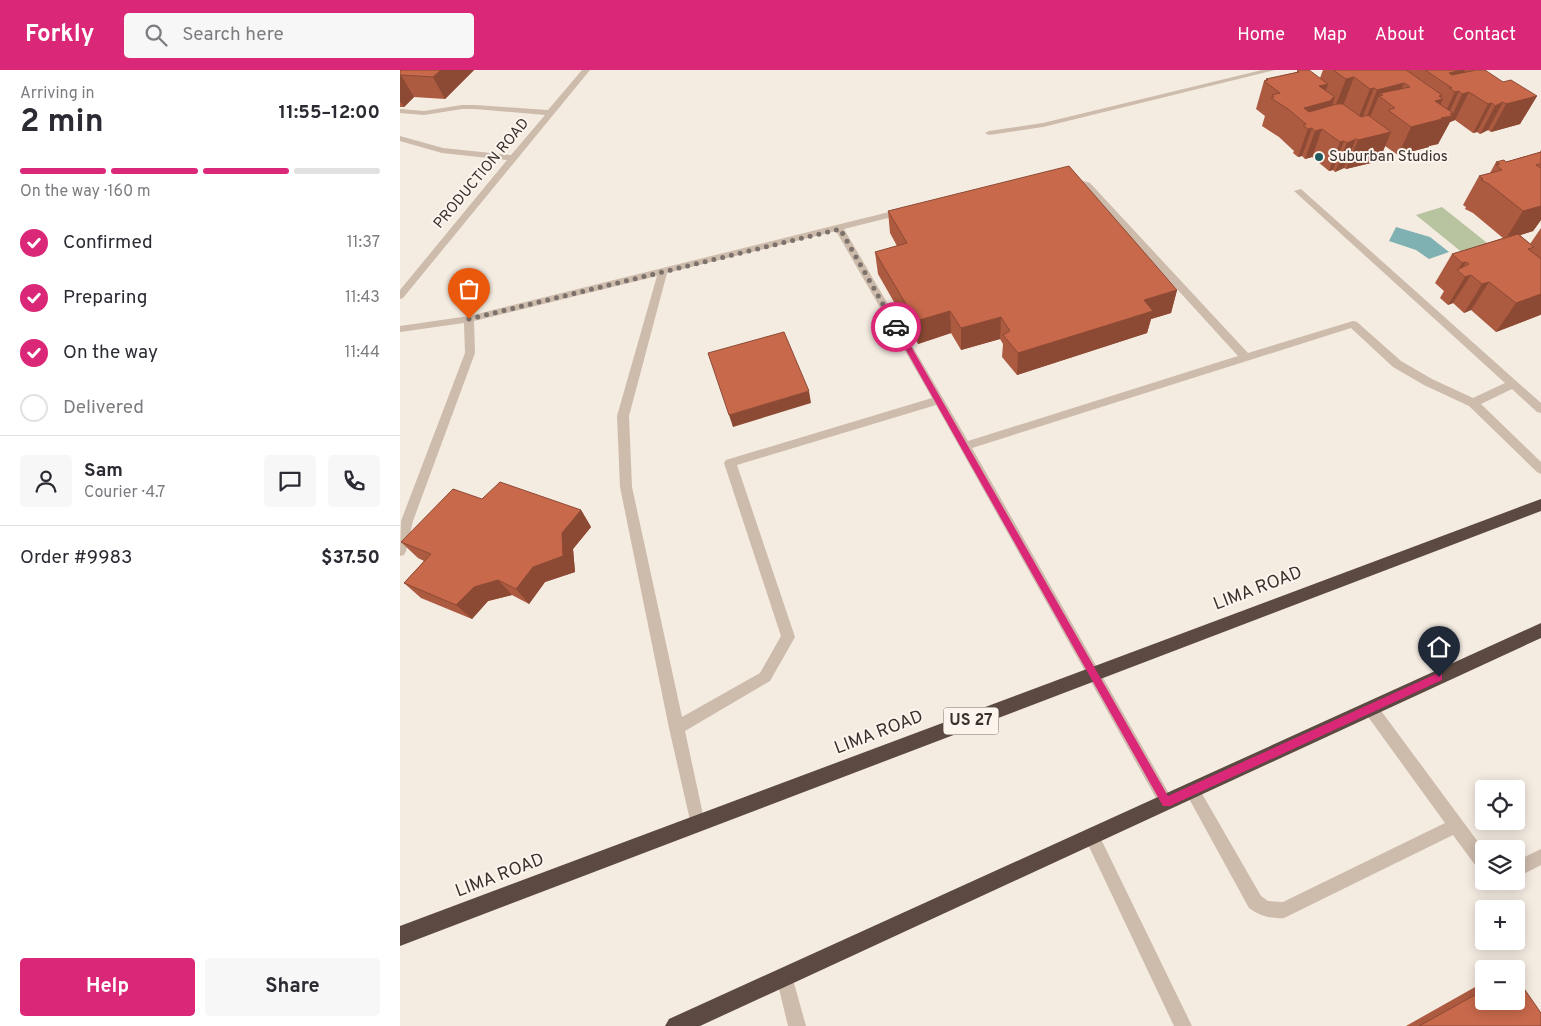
<!DOCTYPE html>
<html lang="en">
<head>
<meta charset="utf-8">
<style>
	body { margin:0; font-family:Overpass,sans-serif; background:#f7f7f7; color:#2b2b33; height:100vh; display:flex; flex-direction:column; font-size:19px; white-space:nowrap }
	* { box-sizing:border-box; margin:0 }
	p { font-size:16px; color:#7c7c81 }
	.icon { flex:none; width:28px; height:28px; fill:none; stroke:currentColor; stroke-width:2; stroke-linecap:round; stroke-linejoin:round }
	.map { position:relative; flex:1; overflow:hidden }
	.details { display:flex; flex-direction:column; background:#fff; width:400px }
	.details>* { flex:none }
	.buttons { position:absolute; left:1075px; top:710px; display:grid; gap:10px }
	.buttons a { display:grid; place-items:center; width:50px; height:50px; border-radius:5px; background:#fff; box-shadow:0 2px 12px #0003; font-size:25px }
	.pin { position:absolute; display:grid; place-items:center; width:42px; height:42px; color:#fff; margin:-51px -21px; border-radius:50% 50% 50% 0; rotate:-45deg; box-shadow:0 0 5px #0007 }
	.pin .icon { rotate:45deg }
	.courier { position:absolute; display:grid; place-items:center; width:50px; height:50px; margin:-25px; border:4px solid #db2777; border-radius:50%; background:#fff; color:#222; box-shadow:0 1px 6px #0007 }
	.head em { font-style:normal; font-weight:700 }
	.head div { display:flex; flex-direction:column-reverse }
	.head { display:flex; align-items:center; justify-content:space-between; height:85px; padding:0 20px }
	h1 { font-size:32px; font-weight:700; line-height:38px }
	.bar { display:grid; grid-template-columns:repeat(4,1fr); gap:8px 5px; align-content:center; height:60px; padding:0 20px }
	.bar i { height:6px; border-radius:4px; background:#e1e1e2 }
	.bar .active { background:#db2777 }
	.bar p { grid-column:span 4 }
	.line { display:flex; align-items:center; gap:12px; padding:0 20px; border-top:1px solid #e1e1e2 }
	.line div { flex:1 }
	.round { display:grid; place-items:center; flex:none; width:52px; height:52px; border-radius:5px; background:#f7f7f7 }
	ol { padding:0 20px; list-style:none }
	li { display:flex; align-items:center; gap:15px; height:55px }
	li p { margin-inline-start:auto }
	li .icon { padding:5px; border-radius:50%; background:#db2777; color:#fff; stroke-width:4 }
	li:last-child { color:#7c7c81 }
	li i { width:28px; height:28px; border:2px solid #e1e1e2; border-radius:50% }
	.button { display:flex; gap:10px; margin-top:auto; padding:10px 20px }
	.button a { flex:1; height:58px; border-radius:5px; background:#db2777; color:#fff; font-size:20px; font-weight:700; line-height:58px; text-align:center }
	.button a+a { background:#f7f7f7; color:#2b2b33 }
	header { display:flex; align-items:center; gap:30px; box-sizing:border-box; height:70px; padding:0 25px; background:#db2777; color:#fff }
	header strong { font-size:24px }
	nav { display:flex; gap:28px; margin-inline-start:auto; font-size:18px }
	.search { width:350px; height:45px; background:#f7f7f7; display:flex; align-items:center; gap:12px; box-sizing:border-box; padding:0 18px; border-radius:5px; color:#7c7c81; font-size:19px }
	main { display:flex; flex:1; min-height:0 }
	.map>svg:first-child { display:block }
	.green { fill:#b8c4a0 }
	.water { fill:#7fb0b2 }
	.lines { fill:none; stroke-linecap:round; stroke-linejoin:round }
	.minor { fill:#cdbbac; fill-rule:evenodd }
	.highway { fill:#5c4a42; fill-rule:evenodd }
	.wall { fill:#ac5a40 }
	.shaded-wall { fill:#8c4a34 }
	.building { fill:#c8694b; stroke:#8c4a34 }
	.route { fill:#db2777 }
	.done { stroke:#7c716b; stroke-width:5; stroke-dasharray:0 9 }
	.poi-dot { fill:#1f5a5e; stroke:#fbf5ee; stroke-width:2 }
	.labels { text-anchor:middle; dominant-baseline:central; stroke-width:4; stroke-linejoin:round; paint-order:stroke }
	.far-poi-label { font-size:15px; fill:#3b302b; stroke:#fbf5ee; text-anchor:start }
	.far-street-label { font-size:15px; fill:#3b302b; stroke:#fbf5ee }
	.shield { fill:#fbf5ee; stroke:#756b66; stroke-width:1 }
	.shield-label { font-size:16px; font-weight:bold; fill:#3b302b }
	.street-label { font-size:18px; fill:#3b302b; stroke:#fbf5ee }
</style>
</head>
<body>
<header>
<strong>Forkly</strong>
<div class="search"><svg class="icon" aria-label="search" viewBox="0 0 24 24"><circle cx="10" cy="10" r="6"/><path d="M15 15l6 6"/></svg>Search here</div>
<nav><a>Home</a><a>Map</a><a>About</a><a>Contact</a></nav>
</header>
<main>
<section class="details">
<div class="head"><div><h1>2 min</h1><p>Arriving in</p></div><em>11:55–12:00</em></div>
<div class="bar"><i class="active"></i><i class="active"></i><i class="active"></i><i></i><p>On the way · 160 m</p></div>
<ol>
<li><svg class="icon" aria-label="check" viewBox="0 0 24 24"><path d="M5 12l5 5 9-10"/></svg>Confirmed<p>11:37</p></li>
<li><svg class="icon" aria-label="check" viewBox="0 0 24 24"><path d="M5 12l5 5 9-10"/></svg>Preparing<p>11:43</p></li>
<li><svg class="icon" aria-label="check" viewBox="0 0 24 24"><path d="M5 12l5 5 9-10"/></svg>On the way<p>11:44</p></li>
<li><i></i>Delivered</li>
</ol>
<div class="line" style="height:90px"><a class="round"><svg class="icon" aria-label="person" viewBox="0 0 24 24"><circle cx="12" cy="8" r="4"/><path d="M4 21q1-7 8-7t8 7"/></svg></a><div><b>Sam</b><p>Courier · 4.7</p></div><a class="round"><svg class="icon" aria-label="chat" viewBox="0 0 24 24"><path d="M4 5h16v11H9l-5 4z"/></svg></a><a class="round"><svg class="icon" aria-label="phone" viewBox="0 0 24 24"><path d="M5 4h4l2 5-3 2q2 4 5 5l2-3 5 2v4C11 20 4 13 5 4z"/></svg></a></div>
<div class="line" style="height:65px"><div>Order #9983</div><b>$37.50</b></div>
<div class="button"><a>Help</a><a>Share</a></div>
</section>
<div class="map">
<svg width="1141" height="956" viewBox="0 0 1141 956">
	<rect width="100%" height="100%" fill="#f4ebe1"/>
	<path class="green" d="M1042 137 1096 180 1069 188 1016 145Z"/>
	<path class="water" d="M996 157 1030 167 1049 182 1029 189 1016 180 989 171Z"/>
	<g class="lines">
		<g class="minor">
			<path d="M182 0H190L3 228 0 229V220L107 90 42 83 0 71V66L43 78 111 85 145 45 75 39H62L24 45 0 43V39L24 41 62 35H75L148 40Z"/>
			<path d="M862 0H875L643 57 589 65 585 63 589 61 643 53Z"/>
			<path d="M670 107 690 113 848 283 953 251 957 252 1001 291 1032 309 1073 328 1105 313 894 121 901 119 1141 333V343L1137 342 1112 319 1081 334 1141 392V404L1137 402 1069 336 1024 315 993 297 951 258 572 378 771 727 774 732 771 737 766 740 761 737 536 335 337 395 395 567 370 611 285 661 305 754 302 759 297 762 292 759 269 658 220 417 217 346 257 206 74 251 75 283 13 451 6 481 4 485 0 486 1 451 65 283 64 253 0 262V256L69 246 505 138 508 139V143L444 159 568 371 838 286 684 117 667 112V108ZM436 161 532 328 326 390 324 393 381 566 360 603 282 647 232 417 229 346 267 203Z"/>
			<path d="M971 632 976 634 1084 780V801L1078 799 1053 765 884 848C871 849 860 846 849 838L787 725 784 720 787 715 792 713 797 715 861 826 868 831 883 832 1045 753 966 644 964 639 966 634Z"/>
			<path d="M692 758 697 761 792 956H774L684 766 687 761Z"/>
			<path d="M1141 779V795L1116 808V791Z"/>
			<path d="M384 898 390 900 392 906 406 956H388L376 906 378 900Z"/>
		</g>
		<g class="highway">
			<path d="M1141 429V441L0 876V856Z"/>
			<path d="M1141 553V568L300 956H265L269 949Z"/>
		</g>
	</g>
	<g class="wall">
		<path d="M0 0H74L45 29 14 27 4 37H0Z"/>
		<path d="M923 0H1073L1137 26 1120 54 1091 62 1088 60 1080 64 1077 62 1073 63 1055 50 1050 52 1038 74 1029 76V77L998 85 985 76 979 91 946 99 944 98 935 102 933 100 929 101 912 87 905 89 902 86 898 87 893 83 894 81 879 67 862 56 865 46 856 39 864 11H865L866 9 897 2V1L920 8Z"/>
		<path d="M1141 80V150L1133 161 1120 165 1130 174 1141 158V244L1140 245 1096 262 1071 240 1064 243 1053 233 1048 235 1040 228 1044 221 1035 213 1052 184 1103 168 1073 143 1065 139 1066 137 1063 135 1079 106 1090 103 1096 92H1106L1140 82Z"/>
		<path d="M488 141 777 220 771 243 751 249 747 263 617 305 602 287 603 274 600 269 561 280 551 263 518 274 478 204 475 182 497 176 490 163Z"/>
		<path d="M82 429 181 440 191 457 173 479 175 502 145 512 129 534 112 525 88 531 72 549 21 528 4 513 24 491 18 488 1 472Z"/>
		<path d="M1084 912V931L1141 956H1006Z"/>
	</g>
	<g class="shaded-wall">
		<path d="M41 0H74L45 29 33 7Z"/>
		<path d="M1061 0H1065L1054 22 1049 3Z"/>
		<path d="M1 5 14 27 4 37 0 31V6Z"/>
		<path d="M954 7 943 36 935 37 946 9Z"/>
		<path d="M1004 13 994 37 981 23 979 26 970 47 966 49 977 20Z"/>
		<path d="M928 14 921 34 935 27 925 56 912 58 902 86 898 87 908 59 906 54 904 38 919 16Z"/>
		<path d="M974 18 963 46 959 47 970 19Z"/>
		<path d="M1059 21 1047 47 1053 44 1062 24 1069 22 1055 50 1050 52 1038 74 1029 76V77L998 85 1011 57 1039 26 1042 25 1040 30 1043 29 1032 51 1043 47 1055 22Z"/>
		<path d="M1137 26 1120 54 1091 62 1106 34Z"/>
		<path d="M1103 32 1088 60 1080 64 1095 36Z"/>
		<path d="M1092 33 1077 62 1073 63 1088 34Z"/>
		<path d="M922 59 912 87 905 89 915 61Z"/>
		<path d="M991 62 979 91 946 99 958 70Z"/>
		<path d="M956 69 944 98 935 102 947 73Z"/>
		<path d="M944 71 933 100 929 101 940 72Z"/>
		<path d="M1141 127V150L1133 161 1105 170 1123 141Z"/>
		<path d="M1066 192 1060 202 1058 200 1062 193Z"/>
		<path d="M1071 205 1053 233 1048 235 1065 207Z"/>
		<path d="M1089 212 1071 240 1064 243 1082 214Z"/>
		<path d="M777 220 771 243 751 249 747 263 617 305 618 283 744 230Z"/>
		<path d="M1141 224V244L1140 245 1096 262 1116 233Z"/>
		<path d="M550 241 551 263 518 274 516 251Z"/>
		<path d="M601 247 600 269 561 280V258Z"/>
		<path d="M409 321 411 333 333 357 329 345Z"/>
		<path d="M181 440 191 457 173 479 175 502 145 512 129 534 116 519 133 497Z"/>
		<path d="M98 510 112 525 88 531 72 549 56 535 74 517Z"/>
	</g>
	<g class="building">
		<path d="M0 0H41L33 7 1 5 0 6Z"/>
		<path d="M899 0H909L928 14 919 16 935 27 931 29 933 30 904 38 909 42 937 34H943L961 47 968 45 991 62 958 70 956 69 947 73 944 71 940 72 922 59 915 61 912 58 908 59 903 55 906 54 888 39 871 28 874 27 872 25 880 23 864 11 868 10 866 9 899 2 897 1Z"/>
		<path d="M933 0H1006L1042 25 1039 26 1043 29 1035 31 1053 43 1050 44 1052 46 1041 48 1042 49 1011 57 988 40 995 38 979 26 983 25 981 23 1010 17 1004 13 977 20 974 18 970 19 954 7 946 9Z"/>
		<path d="M1025 0H1061L1049 3 1052 5 1076 0H1085L1103 12 1111 10 1137 26 1106 34 1103 32 1095 36 1092 33 1088 34 1069 22 1062 24 1059 21 1055 22 1049 18H1052Z"/>
		<path d="M1141 82V94H1140L1136 95 1141 98V136L1123 141 1089 114 1081 110 1083 109 1079 106 1102 100 1096 95 1100 94 1096 92 1104 90 1106 92Z"/>
		<path d="M669 96 777 220 744 230 753 241 618 283 603 265 610 261 601 247 561 258 550 241 516 251 475 182 507 173 488 141Z"/>
		<path d="M1118 164 1134 177 1128 179 1141 189V224L1116 233 1089 212 1082 214 1071 205 1065 207 1057 200 1069 194 1066 192 1062 193 1052 184Z"/>
		<path d="M384 262 409 321 329 345 308 283Z"/>
		<path d="M100 412 181 440 162 463 163 486 133 497 116 519 98 510 74 517 56 535 4 513 31 484 1 472 53 419 82 429Z"/>
		<path d="M1116 907 1141 943V956H1019L1084 920V931H1116Z"/>
	</g>
	<path class="route" d="M496 255 500 257 768 726 1036 604H1042V610L770 736H763L493 257Z"/>
	<g class="lines">
		<path class="done" d="M69 249 440 159 496 257"/>
	</g>
	<circle class="poi-dot" cx="919" cy="87" r="5"/>
	<g class="labels">
		<g class="far-poi-label">
			<text x="929" y="87">Suburban Studios</text>
		</g>
		<g class="far-street-label">
			<text transform="translate(82 104) rotate(-50)">PRODUCTION ROAD</text>
		</g>
		<rect class="shield" x="543.5" y="637.5" width="55" height="27" rx="4"/>
		<g class="shield-label">
			<text x="571" y="651">US 27</text>
		</g>
		<g class="street-label">
			<text transform="translate(858 519) rotate(-21)">LIMA ROAD</text>
			<text transform="translate(479 663) rotate(-21)">LIMA ROAD</text>
			<text transform="translate(100 806) rotate(-21)">LIMA ROAD</text>
		</g>
	</g>
</svg>
<div class="buttons">
<a><svg class="icon" aria-label="locate" viewBox="0 0 24 24"><circle cx="12" cy="12" r="6"/><path d="M12 2v4M12 18v4M2 12h4M18 12h4"/></svg></a>
<a><svg class="icon" aria-label="layers" viewBox="0 0 24 24"><path d="M12 4l9 5-9 5-9-5zM3 14l9 5 9-5"/></svg></a>
<a>+</a>
<a>−</a>
</div>
<div class="pin" style="left:69px;top:249px;background:#ea580c"><svg class="icon" aria-label="bag" viewBox="0 0 24 24"><path d="M5 8h14l-1 12H6zM9 8a3 3 0 0 1 6 0"/></svg></div>
<div class="pin" style="left:1039px;top:607px;background:#1f2937"><svg class="icon" aria-label="home" viewBox="0 0 24 24"><path d="M3 11l9-7 9 7M6 9v11h12V9"/></svg></div>
<div class="courier" style="left:496px;top:257px"><svg class="icon" aria-label="car" viewBox="0 0 24 24"><path d="M5 17H2v-5l4-1 3-4h7l3 4 3 1v5h-3M9 17h6M6 11h13"/><circle cx="7" cy="17" r="2"/><circle cx="17" cy="17" r="2"/></svg></div>
</div>
</main>
</body>
</html>
